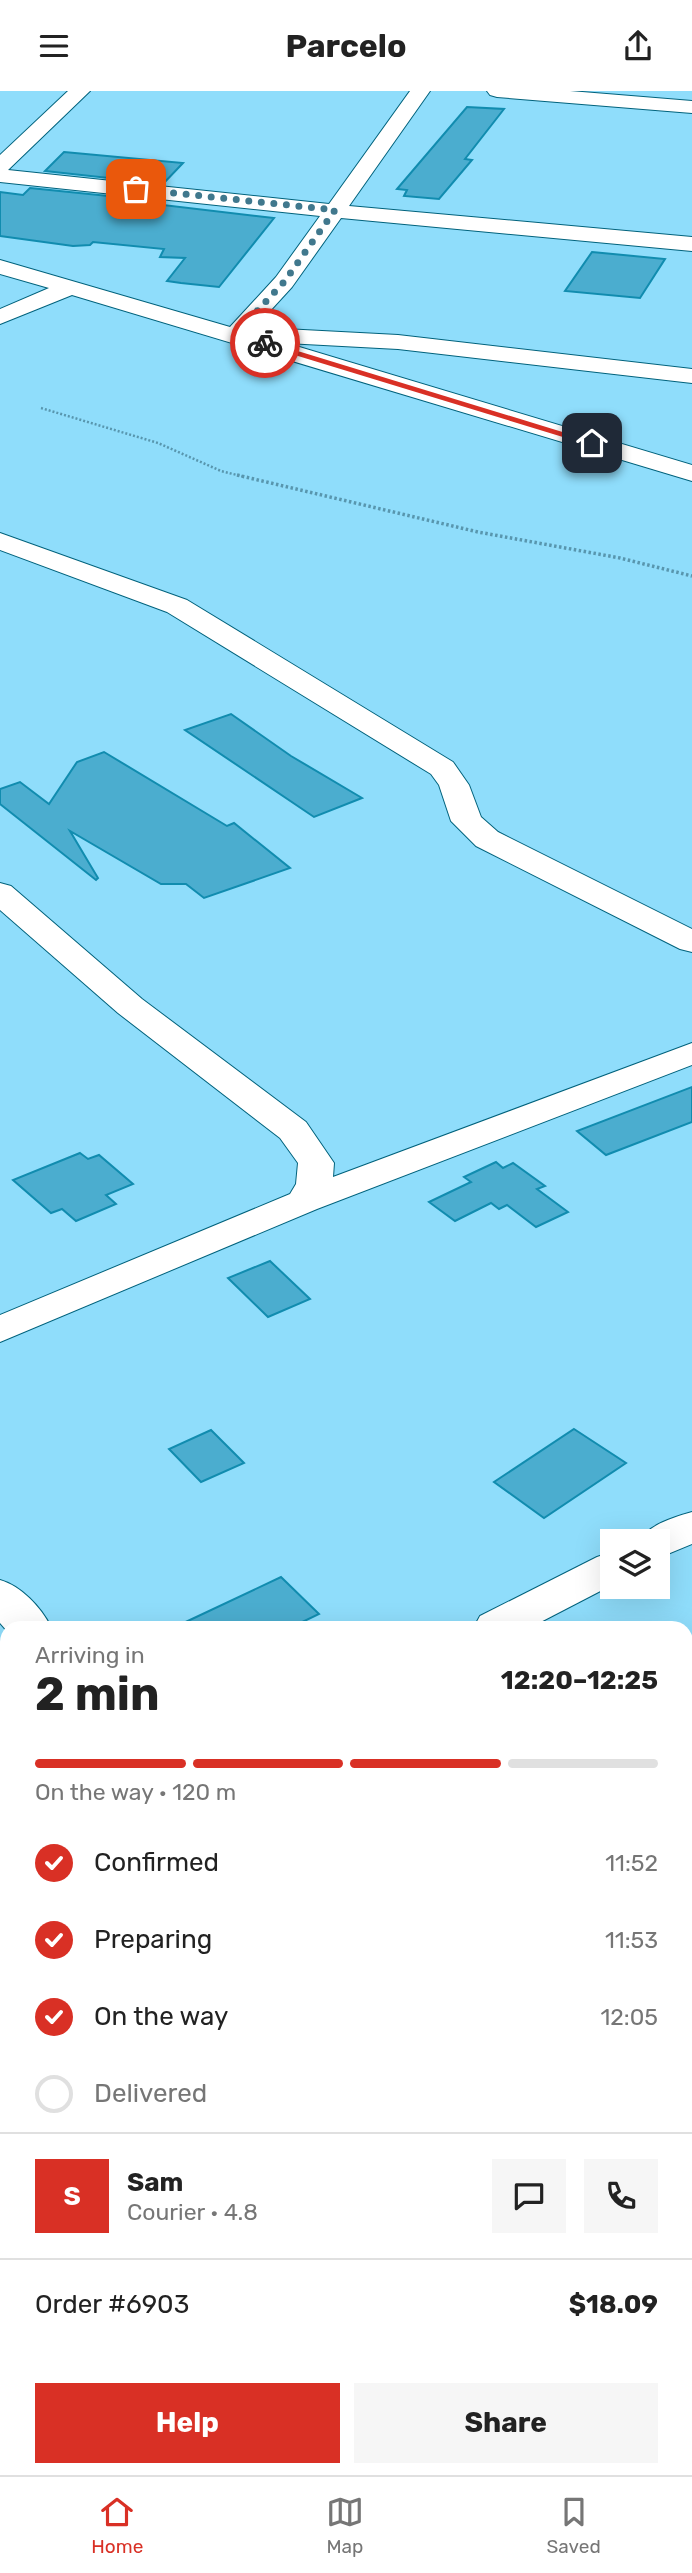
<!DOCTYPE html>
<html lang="en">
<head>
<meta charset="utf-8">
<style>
	body { margin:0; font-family:Rubik,sans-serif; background:#f6f6f6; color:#222; height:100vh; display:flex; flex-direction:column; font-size:26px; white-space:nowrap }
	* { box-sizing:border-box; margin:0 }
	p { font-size:23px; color:#767676 }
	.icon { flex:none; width:38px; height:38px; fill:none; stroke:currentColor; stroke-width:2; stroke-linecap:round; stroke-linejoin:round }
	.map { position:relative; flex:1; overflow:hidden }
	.panel { position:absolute; left:0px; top:1530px; width:693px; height:856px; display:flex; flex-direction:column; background:#fff; border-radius:21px 21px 0 0; box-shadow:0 7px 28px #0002 }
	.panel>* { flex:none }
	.buttons { position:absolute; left:600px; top:1438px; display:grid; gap:14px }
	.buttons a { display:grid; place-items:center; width:70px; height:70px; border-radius:0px; background:#fff; box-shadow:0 7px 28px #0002; font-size:35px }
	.pin { position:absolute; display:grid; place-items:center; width:60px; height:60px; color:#fff; margin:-30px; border-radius:14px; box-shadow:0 4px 10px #0006 }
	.courier { position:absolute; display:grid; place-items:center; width:70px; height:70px; margin:-35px; border:5px solid #d93025; border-radius:50%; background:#fff; color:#222; box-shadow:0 2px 9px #0007 }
	.headline em { font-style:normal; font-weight:700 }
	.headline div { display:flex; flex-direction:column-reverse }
	.headline { display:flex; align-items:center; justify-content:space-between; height:119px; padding:0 35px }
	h1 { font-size:46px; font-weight:700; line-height:52px }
	.bar { display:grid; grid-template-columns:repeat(4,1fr); gap:10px 7px; align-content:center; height:84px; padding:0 35px }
	.bar i { height:9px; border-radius:5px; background:#e0e0e0 }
	.bar .active { background:#d93025 }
	.bar p { grid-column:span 4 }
	.line { display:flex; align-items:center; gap:18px; padding:0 35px; border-top:2px solid #e0e0e0 }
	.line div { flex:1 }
	.round { display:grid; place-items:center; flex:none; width:74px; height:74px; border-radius:0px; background:#f6f6f6 }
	ol { padding:0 35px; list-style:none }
	li { display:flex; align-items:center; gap:21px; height:77px }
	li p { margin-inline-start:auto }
	li .icon { padding:7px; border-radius:50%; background:#d93025; color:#fff; stroke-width:4 }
	li:last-child { color:#767676 }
	li i { width:38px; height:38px; border:4px solid #e0e0e0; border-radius:50% }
	.primary-button { display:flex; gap:14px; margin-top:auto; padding:14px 35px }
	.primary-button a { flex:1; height:80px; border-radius:0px; background:#d93025; color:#fff; font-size:28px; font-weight:700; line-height:80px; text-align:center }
	.primary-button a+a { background:#f6f6f6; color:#222 }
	header { display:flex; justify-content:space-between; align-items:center; height:91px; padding:0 35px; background:#fff; font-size:32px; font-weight:700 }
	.tab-bar { display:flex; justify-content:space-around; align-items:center; height:98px; border-top:2px solid #e0e0e0; background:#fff; font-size:19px; color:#767676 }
	.tab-bar a { display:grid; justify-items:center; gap:4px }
	.tab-bar .active { color:#d93025 }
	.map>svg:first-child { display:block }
	.building { fill:#4badcf; stroke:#118caf; stroke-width:2 }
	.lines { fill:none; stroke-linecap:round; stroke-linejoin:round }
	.minor-casing { stroke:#00627c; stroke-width:2 }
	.path-far1 { stroke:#5896ae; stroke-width:2.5; stroke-dasharray:2 2; stroke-linecap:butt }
	.path { stroke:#5896ae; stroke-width:3.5; stroke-dasharray:2.5 2.5; stroke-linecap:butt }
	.minor { fill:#fff; fill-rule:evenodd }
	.route { fill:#d93025 }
	.done { stroke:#40788d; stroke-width:7; stroke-dasharray:0 12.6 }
</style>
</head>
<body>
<header><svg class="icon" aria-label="menu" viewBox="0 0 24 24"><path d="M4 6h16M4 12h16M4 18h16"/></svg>Parcelo<svg class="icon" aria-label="share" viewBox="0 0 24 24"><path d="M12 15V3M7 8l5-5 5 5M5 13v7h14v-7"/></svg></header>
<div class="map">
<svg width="692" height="2384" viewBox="0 0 692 2384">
	<rect width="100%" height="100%" fill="#8fddfb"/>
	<g class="building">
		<path d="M467 16 504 18 465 68 472 69 439 108 404 105 407 99 397 98Z"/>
		<path d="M64 61 183 72 163 93 45 80Z"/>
		<path d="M30 97 148 109 146 112 274 127 219 196 181 192 167 190 185 167 160 166 164 158 93 151 90 154 73 155 0 145V101L23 104Z"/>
		<path d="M592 161 665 168 640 207 565 200Z"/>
		<path d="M231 623 291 665 362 707 314 726 185 639Z"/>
		<path d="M104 661 227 735 234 732 290 777 204 807 186 793H161L70 740 98 787 96 789 0 713V698L20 691 49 713 77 671Z"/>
		<path d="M692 996V1031L606 1064 577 1040Z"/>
		<path d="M80 1062 88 1068 99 1064 133 1093 106 1104 116 1113 76 1130 62 1118 51 1122 13 1089Z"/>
		<path d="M496 1071 503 1077 513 1072 545 1095 537 1098 568 1121 536 1136 507 1114 499 1118 491 1112 455 1130 429 1111 471 1091 464 1086Z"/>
		<path d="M270 1170 310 1208 268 1226 228 1187Z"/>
		<path d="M574 1338 626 1372 544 1427 494 1391Z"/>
		<path d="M211 1339 244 1372 201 1391 169 1358Z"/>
		<path d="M281 1486 319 1523 292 1536H175Z"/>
	</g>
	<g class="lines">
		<defs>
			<g id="minor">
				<path d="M68 0H90L8 79 329 113 410 0H430L349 115 692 146V160L341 127 292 196 250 242 275 249 272 245 276 240 284 238 398 244 692 278V292L398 258 286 252 692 374V390L72 204 0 233V218L49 197 0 183V169L230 236 276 186 320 125 0 91V64Z"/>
				<path d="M487 0H570L692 10V22L497 6 490 4Z"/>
				<path d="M0 442 187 509 453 671 469 694 481 726 498 741 692 838V861L680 858 476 755 451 730 439 694 431 683 167 521 0 459Z"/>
				<path d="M0 792 11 795 142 908 306 1031 334 1072 333 1086 692 952V974L317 1118 0 1251V1224L290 1103 296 1093 298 1072 280 1047 118 922 0 819Z"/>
				<path d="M692 1421V1453L658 1467V1451H638C648 1434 674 1426 692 1421Z"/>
				<path d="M612 1461V1494L531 1536H474L480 1525 597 1466Z"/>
				<path d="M0 1489C21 1495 41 1516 51 1536H7V1540L0 1532Z"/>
				<path d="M686 2257 692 2260V2313L686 2310Z"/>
			</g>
		</defs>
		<use href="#minor" class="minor-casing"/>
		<path class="path-far1" d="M41 317 158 352 221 380 245 386"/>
		<path class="path" d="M237 384 478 441 620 467 692 485"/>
		<use href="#minor" class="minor"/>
	</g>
	<path class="route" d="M265 250 595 351 596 352 589 354 262 254Z"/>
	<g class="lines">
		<path class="done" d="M136 98 335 119 284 191 236 243 265 252"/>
	</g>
</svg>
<div class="buttons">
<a><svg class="icon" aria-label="layers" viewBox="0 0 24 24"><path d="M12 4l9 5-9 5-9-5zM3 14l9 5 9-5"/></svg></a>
</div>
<div class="pin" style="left:136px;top:98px;background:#ea580c"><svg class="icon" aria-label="bag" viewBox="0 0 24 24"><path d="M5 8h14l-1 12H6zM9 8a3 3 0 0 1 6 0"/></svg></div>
<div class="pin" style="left:592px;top:352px;background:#1f2937"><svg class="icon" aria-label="home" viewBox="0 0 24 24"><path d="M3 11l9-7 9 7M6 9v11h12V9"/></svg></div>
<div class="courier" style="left:265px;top:252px"><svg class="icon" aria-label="bike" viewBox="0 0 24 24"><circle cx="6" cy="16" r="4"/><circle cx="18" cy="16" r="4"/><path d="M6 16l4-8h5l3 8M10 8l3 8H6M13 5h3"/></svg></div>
<section class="panel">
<div class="headline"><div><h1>2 min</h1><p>Arriving in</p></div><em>12:20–12:25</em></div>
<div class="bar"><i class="active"></i><i class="active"></i><i class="active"></i><i></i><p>On the way · 120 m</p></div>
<ol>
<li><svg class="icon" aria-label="check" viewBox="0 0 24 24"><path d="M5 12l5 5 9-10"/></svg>Confirmed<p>11:52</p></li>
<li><svg class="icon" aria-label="check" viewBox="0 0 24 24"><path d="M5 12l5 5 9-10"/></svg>Preparing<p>11:53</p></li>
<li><svg class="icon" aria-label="check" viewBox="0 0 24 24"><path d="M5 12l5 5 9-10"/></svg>On the way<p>12:05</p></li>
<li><i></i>Delivered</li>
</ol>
<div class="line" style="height:126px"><b class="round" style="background:#d93025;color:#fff">S</b><div><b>Sam</b><p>Courier · 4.8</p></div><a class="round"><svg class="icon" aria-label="chat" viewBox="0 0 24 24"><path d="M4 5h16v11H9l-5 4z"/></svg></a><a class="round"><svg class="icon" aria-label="phone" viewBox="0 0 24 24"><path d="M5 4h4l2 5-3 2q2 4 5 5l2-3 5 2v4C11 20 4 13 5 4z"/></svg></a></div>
<div class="line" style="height:91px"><div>Order #6903</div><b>$18.09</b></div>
<div class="primary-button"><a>Help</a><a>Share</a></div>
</section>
</div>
<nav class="tab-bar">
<a class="active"><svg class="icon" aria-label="home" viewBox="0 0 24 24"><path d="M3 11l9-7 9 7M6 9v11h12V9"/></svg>Home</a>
<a><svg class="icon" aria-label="map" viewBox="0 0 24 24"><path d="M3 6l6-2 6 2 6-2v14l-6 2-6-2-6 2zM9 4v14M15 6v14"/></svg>Map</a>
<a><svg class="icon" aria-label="saved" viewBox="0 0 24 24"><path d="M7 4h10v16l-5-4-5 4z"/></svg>Saved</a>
</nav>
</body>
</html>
